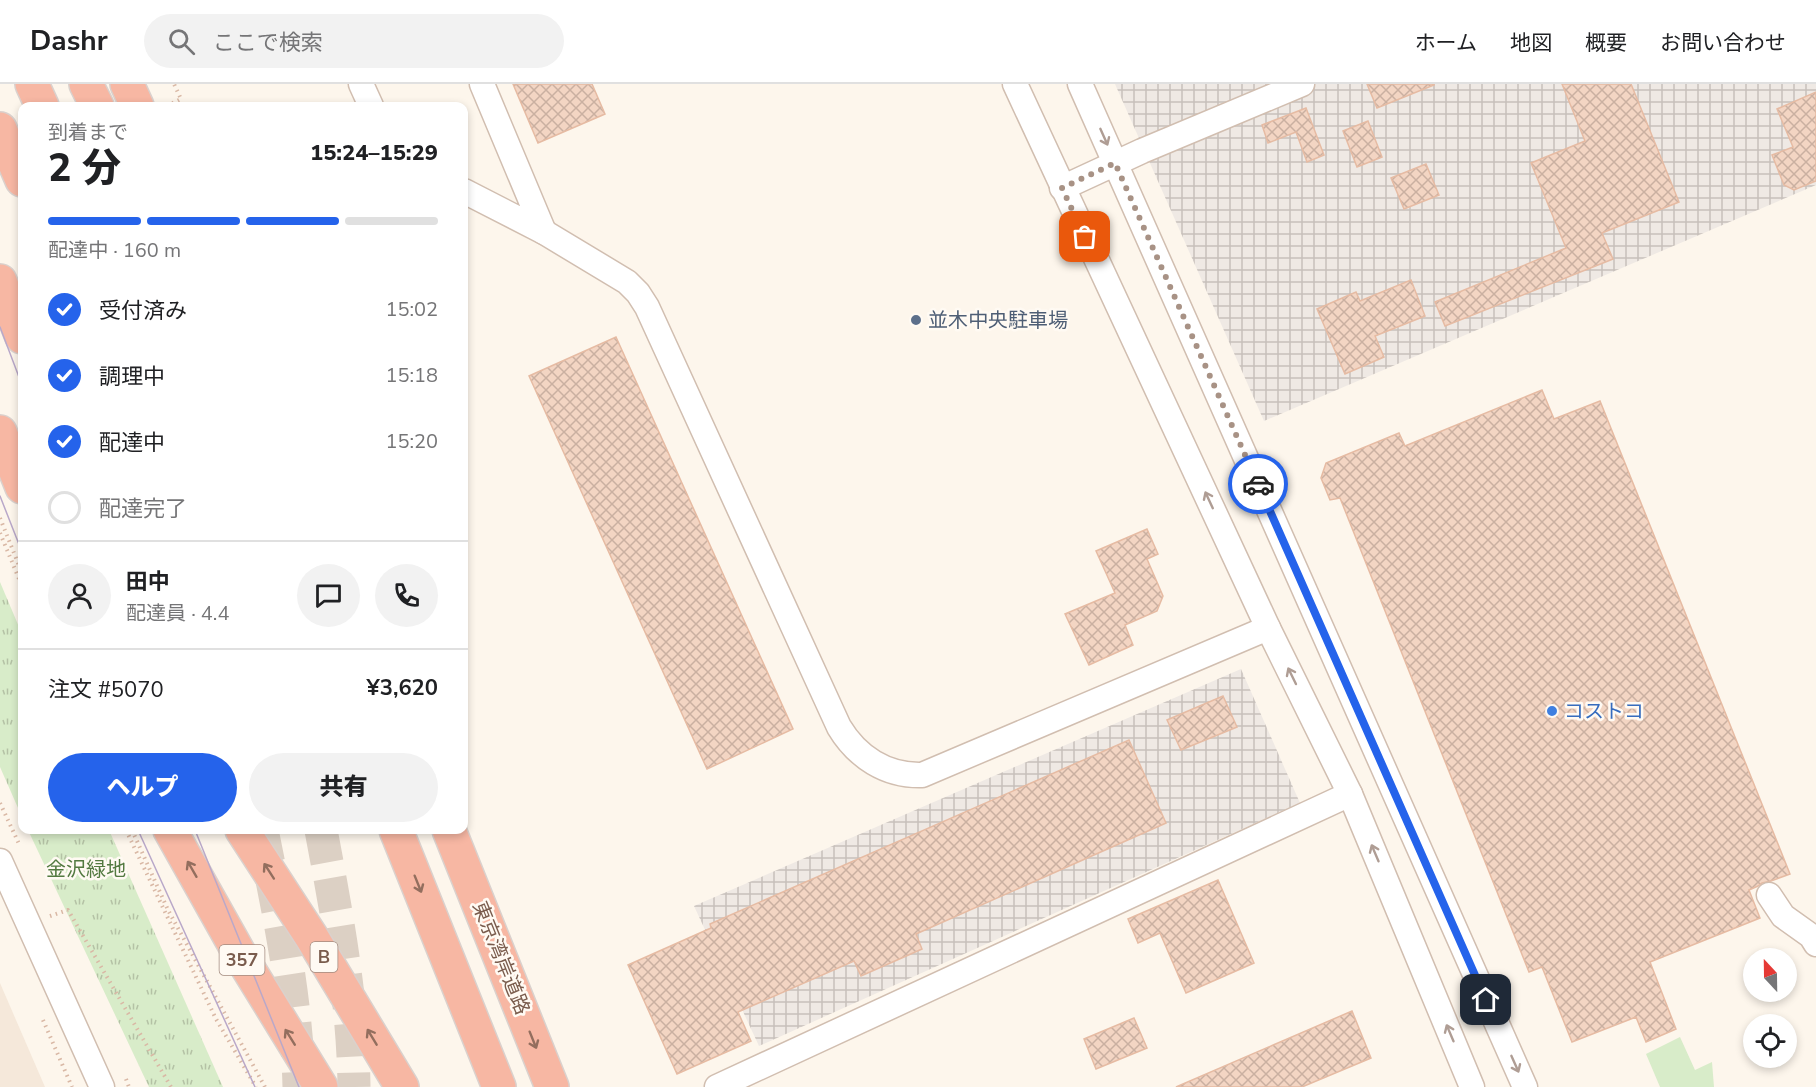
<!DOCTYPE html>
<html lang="ja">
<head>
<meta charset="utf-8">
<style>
	body { margin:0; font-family:"Nunito Sans","Noto Sans JP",sans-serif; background:#f2f2f2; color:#202124; height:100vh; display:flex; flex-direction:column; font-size:22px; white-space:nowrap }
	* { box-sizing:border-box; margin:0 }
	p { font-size:20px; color:#757577 }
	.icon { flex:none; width:33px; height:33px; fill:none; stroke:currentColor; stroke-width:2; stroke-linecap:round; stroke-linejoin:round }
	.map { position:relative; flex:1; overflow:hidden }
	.drawer { position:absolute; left:18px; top:18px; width:450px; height:732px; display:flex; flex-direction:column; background:#fff; border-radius:12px; box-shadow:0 3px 9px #0003 }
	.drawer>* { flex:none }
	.needle { width:39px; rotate:338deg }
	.buttons { position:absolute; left:1743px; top:864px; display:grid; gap:12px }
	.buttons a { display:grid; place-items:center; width:54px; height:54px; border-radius:50%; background:#fff; box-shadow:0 3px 9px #0003; font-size:30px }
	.pin { position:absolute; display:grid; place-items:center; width:51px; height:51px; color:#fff; margin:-26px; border-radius:12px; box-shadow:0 3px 9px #0006 }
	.courier { position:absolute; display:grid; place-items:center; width:60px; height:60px; margin:-30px; border:4px solid #2563eb; border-radius:50%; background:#fff; color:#222; box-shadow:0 2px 8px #0007 }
	.summary em { font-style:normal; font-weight:800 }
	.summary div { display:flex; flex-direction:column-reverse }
	.summary { display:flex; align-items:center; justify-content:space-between; height:102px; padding:0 30px }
	h1 { font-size:39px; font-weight:800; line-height:45px }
	.bar { display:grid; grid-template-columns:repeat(4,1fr); gap:9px 6px; align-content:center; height:72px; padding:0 30px }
	.bar i { height:8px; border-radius:4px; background:#e0e0e0 }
	.bar .current { background:#2563eb }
	.bar p { grid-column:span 4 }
	.line { display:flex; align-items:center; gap:15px; padding:0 30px; border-top:2px solid #e0e0e0 }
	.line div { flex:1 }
	.round { display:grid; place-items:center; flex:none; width:63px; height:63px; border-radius:32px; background:#f2f2f2 }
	ol { padding:0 30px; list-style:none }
	li { display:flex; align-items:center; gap:18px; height:66px }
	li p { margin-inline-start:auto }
	li .icon { padding:6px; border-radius:50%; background:#2563eb; color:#fff; stroke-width:4 }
	li:last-child { color:#757577 }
	li i { width:33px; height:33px; border:3px solid #e0e0e0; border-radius:50% }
	.button { display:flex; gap:12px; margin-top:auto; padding:12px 30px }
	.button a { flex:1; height:69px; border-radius:36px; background:#2563eb; color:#fff; font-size:24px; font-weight:800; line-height:69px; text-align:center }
	.button a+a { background:#f2f2f2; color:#202124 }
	header { display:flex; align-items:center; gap:36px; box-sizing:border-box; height:84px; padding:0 30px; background:#fff; border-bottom:2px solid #e0e0e0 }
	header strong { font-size:28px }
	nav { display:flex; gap:33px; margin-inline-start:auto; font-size:21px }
	.search { width:420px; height:54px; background:#f2f2f2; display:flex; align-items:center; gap:15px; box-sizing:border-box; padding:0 21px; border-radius:33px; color:#757577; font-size:22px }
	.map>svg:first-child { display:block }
	.residential { fill:#f5e8da }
	.industrial { fill:url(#industrial-grid) }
	.grass { fill:#d8ecc9 }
	.park { fill:url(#park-tufts) }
	.building { fill:url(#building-cross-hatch); stroke:#e6bba3; stroke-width:1.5 }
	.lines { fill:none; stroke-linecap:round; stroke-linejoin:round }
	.highway-tunnel { stroke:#dcd0c4; stroke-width:33; stroke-dasharray:33 16; stroke-linecap:butt }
	.minor-casing { stroke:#d1beb0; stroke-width:27 }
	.highway-casing { stroke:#dad1cd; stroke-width:36 }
	.path { stroke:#d9b8a5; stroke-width:4; stroke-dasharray:1.5 4.5; stroke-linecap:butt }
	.minor { stroke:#fff; stroke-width:24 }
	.highway { stroke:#f7b7a3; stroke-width:33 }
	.tram { stroke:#b9a8c9; stroke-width:1.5 }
	.oneway { stroke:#af9d94 }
	.oneway2 { stroke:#936e5e }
	.done { stroke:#a89285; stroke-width:6; stroke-dasharray:0 10.8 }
	.route { stroke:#2563eb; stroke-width:8 }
	.service-dot { fill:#5c6f8a; stroke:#fffaf3; stroke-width:2 }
	.shop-dot { fill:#3f7fe0; stroke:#fffaf3; stroke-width:2 }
	.labels { text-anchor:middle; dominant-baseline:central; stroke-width:5; stroke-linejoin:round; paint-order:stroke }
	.shield { fill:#fffaf3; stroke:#a28b7f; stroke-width:1.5 }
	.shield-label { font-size:18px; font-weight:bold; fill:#7a5c4d }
	.service-label { font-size:20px; fill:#4e5e75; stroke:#fffaf3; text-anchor:start }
	.shop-label { font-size:20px; fill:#366cbe; stroke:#fffaf3; text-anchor:start }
	.park-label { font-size:20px; fill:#537a41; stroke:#fffaf3 }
	.street-label { font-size:20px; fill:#7a5c4d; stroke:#fffaf3 }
</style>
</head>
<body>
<header>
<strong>Dashr</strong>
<div class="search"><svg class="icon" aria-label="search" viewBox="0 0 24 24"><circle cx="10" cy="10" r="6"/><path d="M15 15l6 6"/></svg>ここで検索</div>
<nav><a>ホーム</a><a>地図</a><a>概要</a><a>お問い合わせ</a></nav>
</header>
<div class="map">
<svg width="1816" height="1003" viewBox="0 0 1816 1003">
	<defs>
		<pattern id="industrial-grid" width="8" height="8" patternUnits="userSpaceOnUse" patternTransform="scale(1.5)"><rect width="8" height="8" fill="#efe9e4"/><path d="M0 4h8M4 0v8" fill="none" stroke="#c7c0bb"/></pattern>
		<pattern id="park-tufts" width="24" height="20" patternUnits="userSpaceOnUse" patternTransform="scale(1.5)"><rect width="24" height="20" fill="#d8ecc9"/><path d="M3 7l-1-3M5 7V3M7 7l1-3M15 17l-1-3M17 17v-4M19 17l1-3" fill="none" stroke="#b4c2a5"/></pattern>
		<pattern id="building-cross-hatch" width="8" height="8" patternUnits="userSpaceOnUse" patternTransform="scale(1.5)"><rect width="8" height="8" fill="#f3d5c3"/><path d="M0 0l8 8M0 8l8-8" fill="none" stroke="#cab0a1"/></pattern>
	</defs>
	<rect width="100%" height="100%" fill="#fdf6ec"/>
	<path class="residential" d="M0 899 45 1003H0Z"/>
	<g class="industrial">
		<path d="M1115 0H1816V101L1264 337Z"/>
		<path d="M1241 585 1300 719 759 962 694 822Z"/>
	</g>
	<path class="grass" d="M1680 953 1695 986 1712 978 1714 1003H1660L1646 970Z"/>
	<g class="park">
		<path d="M0 498 22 550V733L0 683Z"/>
		<path d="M28 746H109L223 1003H149Z"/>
	</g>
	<g class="building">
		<path d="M513 0H592L605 30 538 59Z"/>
		<path d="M1367 0H1434V1L1377 24Z"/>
		<path d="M1562 0H1631L1679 118 1602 149 1613 175 1445 242 1435 218 1566 164 1531 79 1585 57Z"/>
		<path d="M1816 8V97L1794 106 1784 101 1772 71 1793 63 1777 25Z"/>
		<path d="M1306 24 1324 71 1307 78 1296 48 1268 59 1262 41Z"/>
		<path d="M1368 37 1382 73 1357 83 1343 47Z"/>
		<path d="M1426 80 1439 111 1404 125 1391 94Z"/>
		<path d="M1411 196 1425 232 1375 252 1384 273 1345 290 1317 225 1356 208 1360 217Z"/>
		<path d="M616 253 793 645 707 685 529 292Z"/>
		<path d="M1542 306 1554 335 1600 317 1790 790 1771 797 1762 799 1758 802 1749 806 1760 834 1650 878 1676 945 1646 958 1636 933 1572 958 1542 883 1529 888 1340 414 1330 416 1321 394 1326 379 1399 349 1405 362Z"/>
		<path d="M1147 445 1158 470 1147 475 1163 512 1157 527 1125 541 1133 561 1089 581 1065 530 1115 509 1096 467Z"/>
		<path d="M1223 612 1237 643 1181 666 1167 636Z"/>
		<path d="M1129 656 1166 739 916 850 922 865 861 892 854 877 738 928 751 957 677 990 628 881 711 844 710 840Z"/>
		<path d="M1218 796 1254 879 1186 909 1160 849 1138 859 1128 835Z"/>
		<path d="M1352 927 1371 974 1302 1003H1176Z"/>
		<path d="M1134 934 1147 964 1096 985 1084 955Z"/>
	</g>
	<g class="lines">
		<g class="highway-tunnel">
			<path d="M262 746C279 831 297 916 299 1003"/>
			<path d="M321 746C337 831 353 916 354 1003"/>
		</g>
		<defs>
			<g id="minor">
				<path d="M361 0 371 22"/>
				<path d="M1015 0 1268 544 1350 710 1472 1003"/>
				<path d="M1080 0 1525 1003"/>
				<path d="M1062 104 1142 67 1302 0"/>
				<path d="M464 107 544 148 482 0"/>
				<path d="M544 148 627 198 638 209 647 223 839 643C857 673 886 692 922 691L1268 544"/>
				<path d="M0 777 102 1003"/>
				<path d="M1769 811 1783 832 1811 852 1816 860"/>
				<path d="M717 1003 1350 710"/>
			</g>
			<g id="highway">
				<path d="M32 0 42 22"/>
				<path d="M86 0 97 22"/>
				<path d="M127 0 137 22"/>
				<path d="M0 45 22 96"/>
				<path d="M0 197 22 253"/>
				<path d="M0 348 22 403"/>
				<path d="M170 746 243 876 321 1003"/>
				<path d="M242 746 311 852 402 1003"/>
				<path d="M396 746 499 1003"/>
				<path d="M449 746 552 1003"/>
			</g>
		</defs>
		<use href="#minor" class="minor-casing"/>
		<use href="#highway" class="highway-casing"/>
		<g class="path">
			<path d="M167 22 181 15 174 0"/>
			<path d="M0 434 22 489"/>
			<path d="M0 449 22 502"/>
			<path d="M0 719 20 762"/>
			<path d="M126 746 216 935 256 1003"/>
			<path d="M132 746 168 826 265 1003"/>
			<path d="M50 832 68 826 171 1003"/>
			<path d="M43 936 72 1003"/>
			<path d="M126 995 129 1003"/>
		</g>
		<use href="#minor" class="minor"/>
		<use href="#highway" class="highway"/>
		<g class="tram">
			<path d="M0 243 22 301"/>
			<path d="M0 412 22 468"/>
			<path d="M138 746 255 1003"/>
			<path d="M195 746 299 1003"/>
		</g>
	</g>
	<defs><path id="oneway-shaft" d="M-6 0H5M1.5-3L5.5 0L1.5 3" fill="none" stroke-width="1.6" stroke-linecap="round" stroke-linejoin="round" transform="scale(1.5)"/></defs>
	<g class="oneway">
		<use href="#oneway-shaft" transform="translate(1104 53) rotate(66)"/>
		<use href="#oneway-shaft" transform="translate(1209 416) rotate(-115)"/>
		<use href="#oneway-shaft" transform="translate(1292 592) rotate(-116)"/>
		<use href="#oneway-shaft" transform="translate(1375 769) rotate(-113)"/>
		<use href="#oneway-shaft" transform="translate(1450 949) rotate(-113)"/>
		<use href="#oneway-shaft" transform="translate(1515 980) rotate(66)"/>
	</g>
	<g class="oneway2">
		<use href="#oneway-shaft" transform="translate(192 785) rotate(-120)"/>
		<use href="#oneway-shaft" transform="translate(269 787) rotate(-123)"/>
		<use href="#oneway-shaft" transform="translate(418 800) rotate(68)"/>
		<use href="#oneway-shaft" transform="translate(290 953) rotate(-122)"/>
		<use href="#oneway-shaft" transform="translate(372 953) rotate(-121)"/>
		<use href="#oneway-shaft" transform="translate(533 956) rotate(68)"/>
	</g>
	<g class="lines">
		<path class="done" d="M1085 153 1062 104 1115 79 1258 400"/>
		<path class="route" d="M1258 400 1486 916"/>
	</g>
	<circle class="service-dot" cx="916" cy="236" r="6"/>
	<circle class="shop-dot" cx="1552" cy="627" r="6"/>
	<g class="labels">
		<g class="shield">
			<rect x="310.5" y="858" width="27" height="30" rx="4.5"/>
			<rect x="219.5" y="861" width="45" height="30" rx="4.5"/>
		</g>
		<g class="shield-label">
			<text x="324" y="873">B</text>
			<text x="242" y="876">357</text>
		</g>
		<g class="service-label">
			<text x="928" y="236">並木中央駐車場</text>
		</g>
		<g class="shop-label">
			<text x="1564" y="627">コストコ</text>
		</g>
		<g class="park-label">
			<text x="86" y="785">金沢緑地</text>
		</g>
		<g class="street-label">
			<text transform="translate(501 874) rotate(68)">東京湾岸道路</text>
		</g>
	</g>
</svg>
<div class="buttons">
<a><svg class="needle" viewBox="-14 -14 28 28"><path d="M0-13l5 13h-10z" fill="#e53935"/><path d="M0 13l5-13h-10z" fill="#757577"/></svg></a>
<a><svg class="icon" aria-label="locate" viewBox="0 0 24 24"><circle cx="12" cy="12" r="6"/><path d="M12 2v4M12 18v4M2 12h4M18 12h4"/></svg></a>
</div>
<div class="pin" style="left:1085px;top:153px;background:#ea580c"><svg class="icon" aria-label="bag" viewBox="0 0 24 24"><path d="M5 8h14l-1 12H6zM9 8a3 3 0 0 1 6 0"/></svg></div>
<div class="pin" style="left:1486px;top:916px;background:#1f2937"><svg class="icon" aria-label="home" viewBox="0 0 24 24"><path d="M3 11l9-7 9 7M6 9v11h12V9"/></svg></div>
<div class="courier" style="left:1258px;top:400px"><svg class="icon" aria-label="car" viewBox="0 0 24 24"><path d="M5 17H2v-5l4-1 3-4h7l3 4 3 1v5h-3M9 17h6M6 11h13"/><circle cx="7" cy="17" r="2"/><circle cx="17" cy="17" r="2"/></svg></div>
<section class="drawer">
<div class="summary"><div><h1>2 分</h1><p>到着まで</p></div><em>15:24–15:29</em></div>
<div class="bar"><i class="current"></i><i class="current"></i><i class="current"></i><i></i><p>配達中 · 160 m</p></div>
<ol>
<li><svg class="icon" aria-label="check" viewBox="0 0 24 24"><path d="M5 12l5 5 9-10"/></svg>受付済み<p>15:02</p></li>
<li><svg class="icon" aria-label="check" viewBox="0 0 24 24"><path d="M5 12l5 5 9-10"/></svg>調理中<p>15:18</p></li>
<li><svg class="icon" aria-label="check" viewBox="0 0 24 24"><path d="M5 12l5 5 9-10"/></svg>配達中<p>15:20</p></li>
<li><i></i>配達完了</li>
</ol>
<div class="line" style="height:108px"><a class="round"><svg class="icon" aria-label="person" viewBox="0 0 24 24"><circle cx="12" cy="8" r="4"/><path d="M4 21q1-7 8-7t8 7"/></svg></a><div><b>田中</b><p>配達員 · 4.4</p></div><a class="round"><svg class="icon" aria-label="chat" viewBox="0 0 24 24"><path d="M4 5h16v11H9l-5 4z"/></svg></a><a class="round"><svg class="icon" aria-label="phone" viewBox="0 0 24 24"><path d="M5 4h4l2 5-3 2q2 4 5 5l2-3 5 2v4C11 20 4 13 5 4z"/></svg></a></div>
<div class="line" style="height:78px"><div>注文 #5070</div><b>¥3,620</b></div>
<div class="button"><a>ヘルプ</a><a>共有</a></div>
</section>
</div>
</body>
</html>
